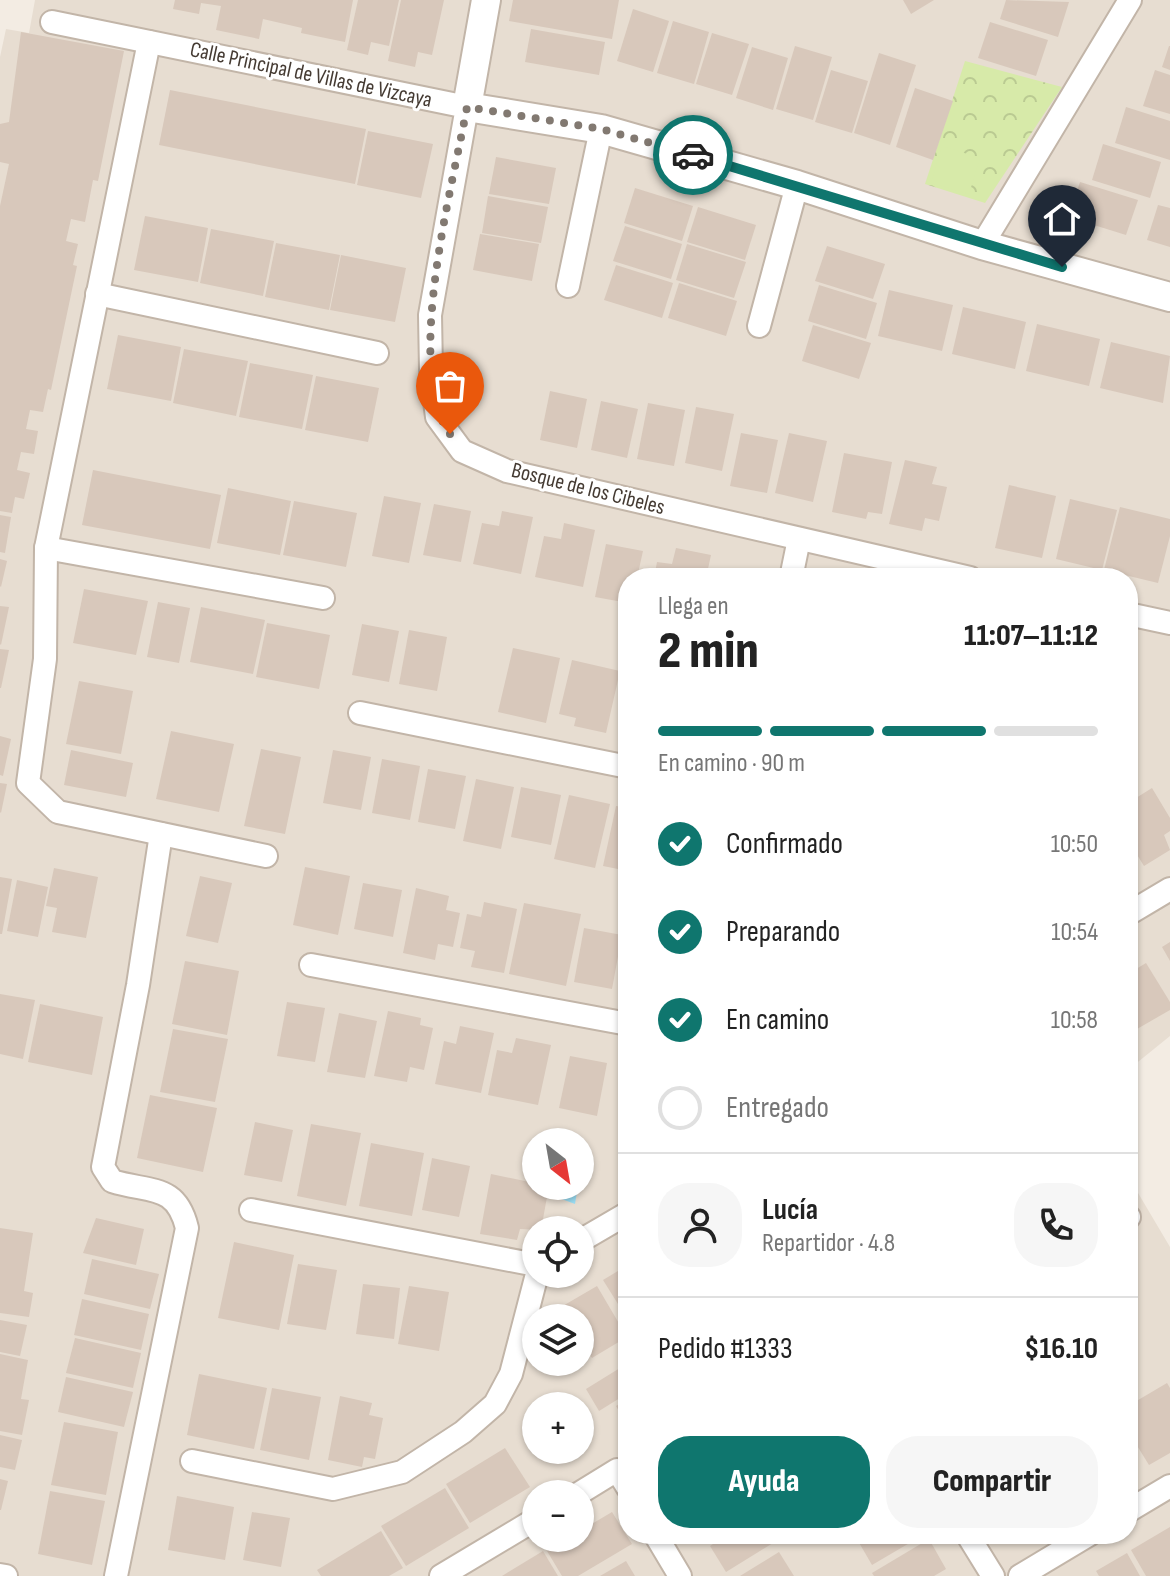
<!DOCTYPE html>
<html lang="es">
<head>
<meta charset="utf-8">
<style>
	body { margin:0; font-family:"Sofia Sans Condensed",sans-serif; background:#f6f6f6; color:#222; height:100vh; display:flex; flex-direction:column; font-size:30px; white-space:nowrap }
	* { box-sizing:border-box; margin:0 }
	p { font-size:26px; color:#767676 }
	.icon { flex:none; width:44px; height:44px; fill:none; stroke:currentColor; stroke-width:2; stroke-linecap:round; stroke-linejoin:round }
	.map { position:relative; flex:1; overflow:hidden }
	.drawer { position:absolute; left:618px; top:568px; width:520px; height:976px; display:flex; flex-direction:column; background:#fff; border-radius:32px; box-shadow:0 2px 6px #0004 }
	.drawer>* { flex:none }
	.needle { width:52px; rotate:149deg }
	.buttons { position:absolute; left:522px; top:1128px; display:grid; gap:16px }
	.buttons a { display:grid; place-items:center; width:72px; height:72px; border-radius:50%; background:#fff; box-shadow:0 2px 6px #0004; font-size:40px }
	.pin { position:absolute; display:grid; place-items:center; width:68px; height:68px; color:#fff; margin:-82px -34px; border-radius:50% 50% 50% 0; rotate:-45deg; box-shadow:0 0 8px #0007 }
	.pin .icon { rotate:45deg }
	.courier { position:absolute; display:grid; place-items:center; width:80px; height:80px; margin:-40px; border:6px solid #0f766e; border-radius:50%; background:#fff; color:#222; box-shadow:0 2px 10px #0007 }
	.headline em { font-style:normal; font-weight:800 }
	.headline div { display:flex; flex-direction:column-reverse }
	.headline { display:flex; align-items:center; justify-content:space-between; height:136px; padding:0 40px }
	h1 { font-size:52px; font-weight:800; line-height:60px }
	.bar { display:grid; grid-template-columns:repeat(4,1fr); gap:12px 8px; align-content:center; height:96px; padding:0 40px }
	.bar i { height:10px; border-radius:6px; background:#e0e0e0 }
	.bar .current { background:#0f766e }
	.bar p { grid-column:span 4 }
	.line { display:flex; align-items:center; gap:20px; padding:0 40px; border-top:2px solid #e0e0e0 }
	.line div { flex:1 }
	.round { display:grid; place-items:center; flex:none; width:84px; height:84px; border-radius:32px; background:#f6f6f6 }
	ol { padding:0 40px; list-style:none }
	li { display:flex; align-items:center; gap:24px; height:88px }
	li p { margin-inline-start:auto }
	li .icon { padding:8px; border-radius:50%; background:#0f766e; color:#fff; stroke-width:4 }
	li:last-child { color:#767676 }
	li i { width:44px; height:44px; border:4px solid #e0e0e0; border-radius:50% }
	.primary-button { display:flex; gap:16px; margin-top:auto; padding:16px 40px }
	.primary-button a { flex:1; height:92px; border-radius:32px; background:#0f766e; color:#fff; font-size:32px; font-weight:800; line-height:92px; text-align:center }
	.primary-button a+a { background:#f6f6f6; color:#222 }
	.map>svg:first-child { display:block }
	.residential { fill:#e7ddd1; fill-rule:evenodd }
	.forest { fill:url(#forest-crowns) }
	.garden { fill:#d7eaa9 }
	.water { fill:url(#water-waves) }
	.building { fill:#d8c8bb }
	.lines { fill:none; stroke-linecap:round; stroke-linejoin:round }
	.minor-casing { stroke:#c2b5a8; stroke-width:26 }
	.tertiary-casing { stroke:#c2b5a8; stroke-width:32 }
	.minor { stroke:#fff; stroke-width:22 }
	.tertiary { stroke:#fff; stroke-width:28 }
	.done { stroke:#827971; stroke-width:8; stroke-dasharray:0 14.4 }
	.route { stroke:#0f766e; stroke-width:10 }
	.labels { text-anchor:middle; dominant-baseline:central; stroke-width:6; stroke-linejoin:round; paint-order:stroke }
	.street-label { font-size:22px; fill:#453b33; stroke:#fff }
</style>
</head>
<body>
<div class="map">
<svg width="1170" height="1576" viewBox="0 0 1170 1576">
	<defs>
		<pattern id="forest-crowns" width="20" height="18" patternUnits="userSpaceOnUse" patternTransform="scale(2)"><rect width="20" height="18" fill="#d7eaa9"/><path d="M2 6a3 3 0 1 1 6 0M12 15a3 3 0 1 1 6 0" fill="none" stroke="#baca92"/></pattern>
		<pattern id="water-waves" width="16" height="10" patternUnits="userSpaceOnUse" patternTransform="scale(2)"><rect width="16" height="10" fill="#9bdef4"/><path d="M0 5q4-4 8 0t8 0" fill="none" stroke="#87bfd2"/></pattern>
	</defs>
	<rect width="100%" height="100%" fill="#f3ece3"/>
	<path class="residential" d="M35 0H1170V1036L1128 1070V578H628V1534H1128V1176L1170 1247V1576H0V57L6 29 29 33ZM536 1142H580V1186H536ZM536 1230H580V1274H536ZM536 1318H580V1362H536ZM536 1406H580V1450H536ZM536 1494H580V1538H536Z"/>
	<path class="forest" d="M965 61 1062 87 985 203 925 184Z"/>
	<path class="garden" d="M942 146 980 158 969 194 931 183Z"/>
	<path class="water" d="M552 1186H578L575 1204 551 1195Z"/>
	<g class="building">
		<path d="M175 0H353L345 42 301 33 302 28 263 19 259 39 216 30 221 6 201 3 199 14 173 9Z"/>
		<path d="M358 0H399L389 46 371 42 368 55 347 50Z"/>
		<path d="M401 0H444L432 55 418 52 415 67 388 61Z"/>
		<path d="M513 0H619L612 39 509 21Z"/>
		<path d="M903 0H934L911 14Z"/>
		<path d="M1006 0 1069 2 1058 37 1000 19Z"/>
		<path d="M633 9 669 21 653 72 617 61Z"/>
		<path d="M673 21 709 32 694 84 657 73Z"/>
		<path d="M990 22 1048 40 1036 76 978 58Z"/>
		<path d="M531 29 605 42 599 75 525 62Z"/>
		<path d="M21 32 124 51 98 181 93 180 85 222 71 219 66 241 78 244 73 265 77 266 51 390 48 389 43 412 30 410 26 429 38 431 34 454 21 452 17 470 30 473 24 499 15 497 12 513 0 511V206L9 164 0 162V124L9 122Z"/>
		<path d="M712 33 749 44 732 95 696 84Z"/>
		<path d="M795 46 832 57 813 120 776 109Z"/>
		<path d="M1169 46H1170V70L1162 67Z"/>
		<path d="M752 47 788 58 773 110 736 98Z"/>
		<path d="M879 53 916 65 890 145 854 133Z"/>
		<path d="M831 70 868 81 852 133 815 122Z"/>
		<path d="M1155 70 1170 75V114L1143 106Z"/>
		<path d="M915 88 953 101 933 160 896 147Z"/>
		<path d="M170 90 366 129 355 184 159 145Z"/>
		<path d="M1126 107 1170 121V160L1115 143Z"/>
		<path d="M368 131 433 144 421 198 357 185Z"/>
		<path d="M1103 144 1161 162 1150 198 1092 180Z"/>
		<path d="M496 157 556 168 549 204 489 194Z"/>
		<path d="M1080 182 1138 200 1126 235 1068 217Z"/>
		<path d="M635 188 693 206 682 241 624 223Z"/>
		<path d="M488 196 548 207 541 243 482 233Z"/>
		<path d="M1158 205 1170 208V247L1147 240Z"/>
		<path d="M698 207 756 225 745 260 687 242Z"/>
		<path d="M145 216 208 228 198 282 134 270Z"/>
		<path d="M625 226 682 244 671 279 613 261Z"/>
		<path d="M211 229 274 241 263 296 200 283Z"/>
		<path d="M480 234 539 244 532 281 473 270Z"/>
		<path d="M276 243 340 255 329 310 265 297Z"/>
		<path d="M687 244 746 262 734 298 676 280Z"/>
		<path d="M827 246 885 264 873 299 815 281Z"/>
		<path d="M341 255 406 268 395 322 330 310Z"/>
		<path d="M616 265 673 283 662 318 604 300Z"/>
		<path d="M679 283 737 301 726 336 668 318Z"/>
		<path d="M819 285 877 303 866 339 808 321Z"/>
		<path d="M889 290 953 305 942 351 878 336Z"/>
		<path d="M963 307 1026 322 1015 369 952 354Z"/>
		<path d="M1037 324 1100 339 1089 386 1026 371Z"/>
		<path d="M813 325 871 343 859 379 802 361Z"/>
		<path d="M118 335 181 347 171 401 107 389Z"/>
		<path d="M1111 342 1170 356 1163 403 1100 388Z"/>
		<path d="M184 349 248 361 236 416 173 403Z"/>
		<path d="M250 363 313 375 302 429 239 417Z"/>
		<path d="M316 376 379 388 368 442 305 430Z"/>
		<path d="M550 391 587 399 577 448 540 440Z"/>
		<path d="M601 401 638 409 627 458 591 450Z"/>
		<path d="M648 403 685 410 674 466 637 459Z"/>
		<path d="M696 407 734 414 722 471 685 463Z"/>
		<path d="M741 433 778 440 767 493 730 486Z"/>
		<path d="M789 433 827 441 813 502 775 493Z"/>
		<path d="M844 453 892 462 882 514 868 512 866 519 832 512Z"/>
		<path d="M905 460 937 467 932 484 947 487 939 521 925 518 922 531 889 524Z"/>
		<path d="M93 470 221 495 210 549 82 525Z"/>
		<path d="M1009 485 1056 496 1042 558 995 548Z"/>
		<path d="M228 488 291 501 280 555 217 543Z"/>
		<path d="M384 496 421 503 409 563 372 556Z"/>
		<path d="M1070 499 1117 510 1102 570 1056 559Z"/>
		<path d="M294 501 357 513 346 567 283 555Z"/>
		<path d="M434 504 471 511 461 562 423 555Z"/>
		<path d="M1120 507 1170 519V536L1158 583 1104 570Z"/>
		<path d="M502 511 533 517 521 574 473 564 482 523 499 526Z"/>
		<path d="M0 515 11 517 5 553 0 552Z"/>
		<path d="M564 523 595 530 583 587 535 577 544 536 561 539Z"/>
		<path d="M606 544 643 551 637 578H628V603L595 597Z"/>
		<path d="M676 548 711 555 706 578H654L657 562 672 564Z"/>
		<path d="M0 559 7 561 1 587 0 586Z"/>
		<path d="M721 570 757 577 756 578H719Z"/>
		<path d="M84 589 148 601 136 655 73 643Z"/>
		<path d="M158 602 190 608 179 663 147 657Z"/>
		<path d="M0 606 9 607 1 645 0 644Z"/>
		<path d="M201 607 265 620 253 674 190 662Z"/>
		<path d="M267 623 330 635 319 689 256 677Z"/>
		<path d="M362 624 399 631 389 682 352 675Z"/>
		<path d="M409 630 447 637 437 691 399 684Z"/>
		<path d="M513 648 560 658 546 723 498 712Z"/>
		<path d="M0 649 9 650 1 688H0Z"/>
		<path d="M572 660 620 671 606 733 574 726 576 718 559 714Z"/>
		<path d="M79 681 133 691 121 754 66 744Z"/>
		<path d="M171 731 234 744 219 812 156 799Z"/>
		<path d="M0 736 11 739 3 776 0 775Z"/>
		<path d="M261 749 301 757 285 834 244 826Z"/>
		<path d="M71 750 133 763 126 797 64 785Z"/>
		<path d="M333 750 371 757 361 810 323 803Z"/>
		<path d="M382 759 420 766 410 820 372 813Z"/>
		<path d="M428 769 466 776 455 829 418 822Z"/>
		<path d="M476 779 514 787 501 849 463 841Z"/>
		<path d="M0 783 7 784 1 813 0 812Z"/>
		<path d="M521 787 561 795 551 845 511 837Z"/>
		<path d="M1152 788 1170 818V831L1164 835 1170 850 1144 866 1128 840V803Z"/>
		<path d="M569 795 610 804 595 868 554 859Z"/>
		<path d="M616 806 628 808V871L603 866Z"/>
		<path d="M305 867 350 876 338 935 293 925Z"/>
		<path d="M54 868 98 877 86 938 52 932 57 908 46 906Z"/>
		<path d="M200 876 232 883 218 943 186 936Z"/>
		<path d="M0 877 12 879 2 934H0Z"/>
		<path d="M17 880 48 887 38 937 7 931Z"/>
		<path d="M363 883 402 890 393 937 354 929Z"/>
		<path d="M416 888 449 896 446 910 460 913 453 947 438 944 435 960 403 953Z"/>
		<path d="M484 902 517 909 504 973 471 967 475 951 460 948 467 914 481 917Z"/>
		<path d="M524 903 581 914 566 986 509 974Z"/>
		<path d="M584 928 622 935 612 989 574 982Z"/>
		<path d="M1170 942V961L1162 947Z"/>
		<path d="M185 961 239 971 227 1035 172 1024Z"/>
		<path d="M1146 963 1170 1002V1010L1137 1029 1128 1014V974Z"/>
		<path d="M0 994 35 1000 23 1059 0 1054Z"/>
		<path d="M287 1002 325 1008 315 1062 277 1056Z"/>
		<path d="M40 1004 103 1017 92 1075 28 1062Z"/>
		<path d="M388 1011 421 1018 420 1025 433 1028 424 1070 410 1067 407 1082 374 1076Z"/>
		<path d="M339 1013 377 1021 365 1078 327 1072Z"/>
		<path d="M460 1026 494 1033 481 1093 435 1084 444 1041 456 1044Z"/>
		<path d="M173 1029 228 1039 215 1102 160 1092Z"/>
		<path d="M516 1038 551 1045 538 1105 488 1095 497 1050 512 1053Z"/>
		<path d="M570 1056 607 1063 597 1116 559 1108Z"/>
		<path d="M150 1095 217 1108 203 1172 137 1158Z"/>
		<path d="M255 1122 293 1130 282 1182 244 1175Z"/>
		<path d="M311 1124 361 1133 346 1206 297 1196Z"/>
		<path d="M371 1143 424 1153 412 1216 359 1206Z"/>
		<path d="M432 1158 470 1166 459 1217 422 1210Z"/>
		<path d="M491 1174 549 1186 541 1230 520 1229 517 1240 480 1234Z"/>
		<path d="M96 1218 144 1229 136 1265 83 1253Z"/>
		<path d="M0 1228 33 1233 24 1291 33 1293 29 1317 0 1313Z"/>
		<path d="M234 1242 294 1255 279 1330 218 1318Z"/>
		<path d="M92 1259 159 1274 150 1309 84 1294Z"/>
		<path d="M298 1264 337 1270 326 1330 287 1324Z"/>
		<path d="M628 1265V1320L603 1280Z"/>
		<path d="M363 1284 400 1288 394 1339 356 1334Z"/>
		<path d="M409 1286 449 1292 439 1351 398 1344Z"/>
		<path d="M597 1286 627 1337 592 1358 580 1339V1318H568L561 1307Z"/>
		<path d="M82 1299 149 1314 141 1350 74 1335Z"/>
		<path d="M0 1320 27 1325 20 1356 0 1352Z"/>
		<path d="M1128 1336 1138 1352 1128 1358Z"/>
		<path d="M75 1338 141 1353 133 1388 66 1373Z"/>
		<path d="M0 1354 28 1360 21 1399 29 1400 22 1435 0 1431Z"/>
		<path d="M628 1363V1393L599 1411 586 1389Z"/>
		<path d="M199 1374 267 1388 254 1449 187 1435Z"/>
		<path d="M66 1377 133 1392 124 1427 58 1412Z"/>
		<path d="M1167 1383 1170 1388V1453L1149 1465 1128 1431V1406Z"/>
		<path d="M272 1388 321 1397 309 1460 260 1450Z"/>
		<path d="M340 1396 372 1403 369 1415 383 1418 375 1459 364 1457 362 1467 328 1460Z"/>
		<path d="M628 1399V1426L616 1406Z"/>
		<path d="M64 1422 118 1432 106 1495 51 1485Z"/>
		<path d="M0 1435 22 1440 15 1470 0 1467Z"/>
		<path d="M505 1448 530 1487 470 1523 446 1484Z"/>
		<path d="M1128 1452 1136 1465 1128 1470Z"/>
		<path d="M0 1479 8 1481 1 1510H0Z"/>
		<path d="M445 1488 469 1528 406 1566 381 1526Z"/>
		<path d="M50 1491 105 1501 92 1565 38 1554Z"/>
		<path d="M177 1496 234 1507 225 1560 168 1550Z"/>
		<path d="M252 1512 290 1518 281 1567 243 1560Z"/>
		<path d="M612 1512 632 1544 578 1576H562L547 1551 569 1538H580V1531Z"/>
		<path d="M1170 1527V1576H1146L1131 1550Z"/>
		<path d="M381 1531 403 1568 389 1576H321L317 1570Z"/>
		<path d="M728 1534H768L773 1543 726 1572 710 1546Z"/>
		<path d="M854 1534H915L918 1538 872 1565Z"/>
		<path d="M929 1539 946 1569 934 1576H874L872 1573Z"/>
		<path d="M543 1551 558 1576H502Z"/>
		<path d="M779 1552 794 1576H740Z"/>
		<path d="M1127 1553 1140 1576H1099L1096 1571Z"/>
		<path d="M626 1561 635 1576H600Z"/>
	</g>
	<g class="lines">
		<defs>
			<g id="minor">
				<path d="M52 22 467 107 430 315 431 370 437 417 462 451 507 471 970 578"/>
				<path d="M149 42 46 548 45 659 28 783 58 812 266 856"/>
				<path d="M982 245 1130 0"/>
				<path d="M568 286 601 129"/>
				<path d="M97 294 377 353"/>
				<path d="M759 326 797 185"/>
				<path d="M46 548 323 598"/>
				<path d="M791 578 799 539"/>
				<path d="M1128 614 1170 623"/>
				<path d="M360 713 628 767"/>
				<path d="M1128 914 1170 889"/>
				<path d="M311 965 628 1024"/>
				<path d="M251 1210 536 1265"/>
				<path d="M1128 1218 1129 1217"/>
				<path d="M580 1241 628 1213"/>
				<path d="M192 1461 333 1489 402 1472 463 1432 495 1404 511 1374 537 1274"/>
				<path d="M578 1494 617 1470 628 1488"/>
				<path d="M1128 1511 1170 1486"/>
				<path d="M655 1534 680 1576"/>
				<path d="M967 1534 993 1576"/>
				<path d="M0 1575 6 1576"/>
				<path d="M116 1576 187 1228C176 1183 150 1193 112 1181L103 1167 138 985 161 834"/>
				<path d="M441 1576 536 1519"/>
				<path d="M1020 1576 1090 1534"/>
			</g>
			<path id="tertiary" d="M486 0 467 107 601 129 797 185 982 245 1170 297"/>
		</defs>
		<use href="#minor" class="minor-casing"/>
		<use href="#tertiary" class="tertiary-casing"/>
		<use href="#minor" class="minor"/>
		<use href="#tertiary" class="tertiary"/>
	</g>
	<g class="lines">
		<path class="done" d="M450 434C403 368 453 185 467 107L601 129 693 155"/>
		<path class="route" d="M693 155 1062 267"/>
	</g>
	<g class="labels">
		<g class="street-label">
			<text transform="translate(311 75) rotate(12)">Calle Principal de Villas de Vizcaya</text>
			<text transform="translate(588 489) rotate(14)">Bosque de los Cibeles</text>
		</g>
	</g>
</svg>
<div class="buttons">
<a><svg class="needle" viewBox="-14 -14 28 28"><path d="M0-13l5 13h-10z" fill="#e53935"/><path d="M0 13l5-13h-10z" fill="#767676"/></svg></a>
<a><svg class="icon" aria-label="locate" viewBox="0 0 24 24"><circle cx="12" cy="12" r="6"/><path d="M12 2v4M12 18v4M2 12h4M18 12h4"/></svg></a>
<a><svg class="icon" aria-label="layers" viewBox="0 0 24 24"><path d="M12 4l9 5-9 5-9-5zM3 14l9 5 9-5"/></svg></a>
<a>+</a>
<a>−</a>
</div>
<div class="pin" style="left:450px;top:434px;background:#ea580c"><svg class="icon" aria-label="bag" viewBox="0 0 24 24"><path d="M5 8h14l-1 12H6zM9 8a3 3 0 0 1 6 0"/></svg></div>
<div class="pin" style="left:1062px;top:267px;background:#1f2937"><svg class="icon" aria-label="home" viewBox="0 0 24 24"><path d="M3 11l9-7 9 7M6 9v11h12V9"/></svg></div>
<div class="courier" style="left:693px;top:155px"><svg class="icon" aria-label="car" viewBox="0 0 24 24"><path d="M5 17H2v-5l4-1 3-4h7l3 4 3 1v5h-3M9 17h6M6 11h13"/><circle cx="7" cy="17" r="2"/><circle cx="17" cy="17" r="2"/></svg></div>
<section class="drawer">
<div class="headline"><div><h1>2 min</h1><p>Llega en</p></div><em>11:07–11:12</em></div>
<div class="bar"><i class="current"></i><i class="current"></i><i class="current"></i><i></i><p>En camino · 90 m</p></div>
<ol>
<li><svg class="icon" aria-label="check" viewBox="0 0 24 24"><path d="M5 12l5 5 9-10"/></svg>Confirmado<p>10:50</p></li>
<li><svg class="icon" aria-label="check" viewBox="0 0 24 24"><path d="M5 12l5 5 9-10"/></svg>Preparando<p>10:54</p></li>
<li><svg class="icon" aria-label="check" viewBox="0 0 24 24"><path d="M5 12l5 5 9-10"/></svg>En camino<p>10:58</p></li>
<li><i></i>Entregado</li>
</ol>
<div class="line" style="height:144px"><a class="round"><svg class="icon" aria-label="person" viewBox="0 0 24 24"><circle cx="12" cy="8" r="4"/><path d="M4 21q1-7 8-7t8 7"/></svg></a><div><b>Lucía</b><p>Repartidor · 4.8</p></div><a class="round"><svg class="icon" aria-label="phone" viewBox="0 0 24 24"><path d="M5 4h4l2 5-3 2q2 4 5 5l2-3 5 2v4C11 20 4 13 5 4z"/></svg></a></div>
<div class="line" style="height:104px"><div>Pedido #1333</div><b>$16.10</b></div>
<div class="primary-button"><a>Ayuda</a><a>Compartir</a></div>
</section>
</div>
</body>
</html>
